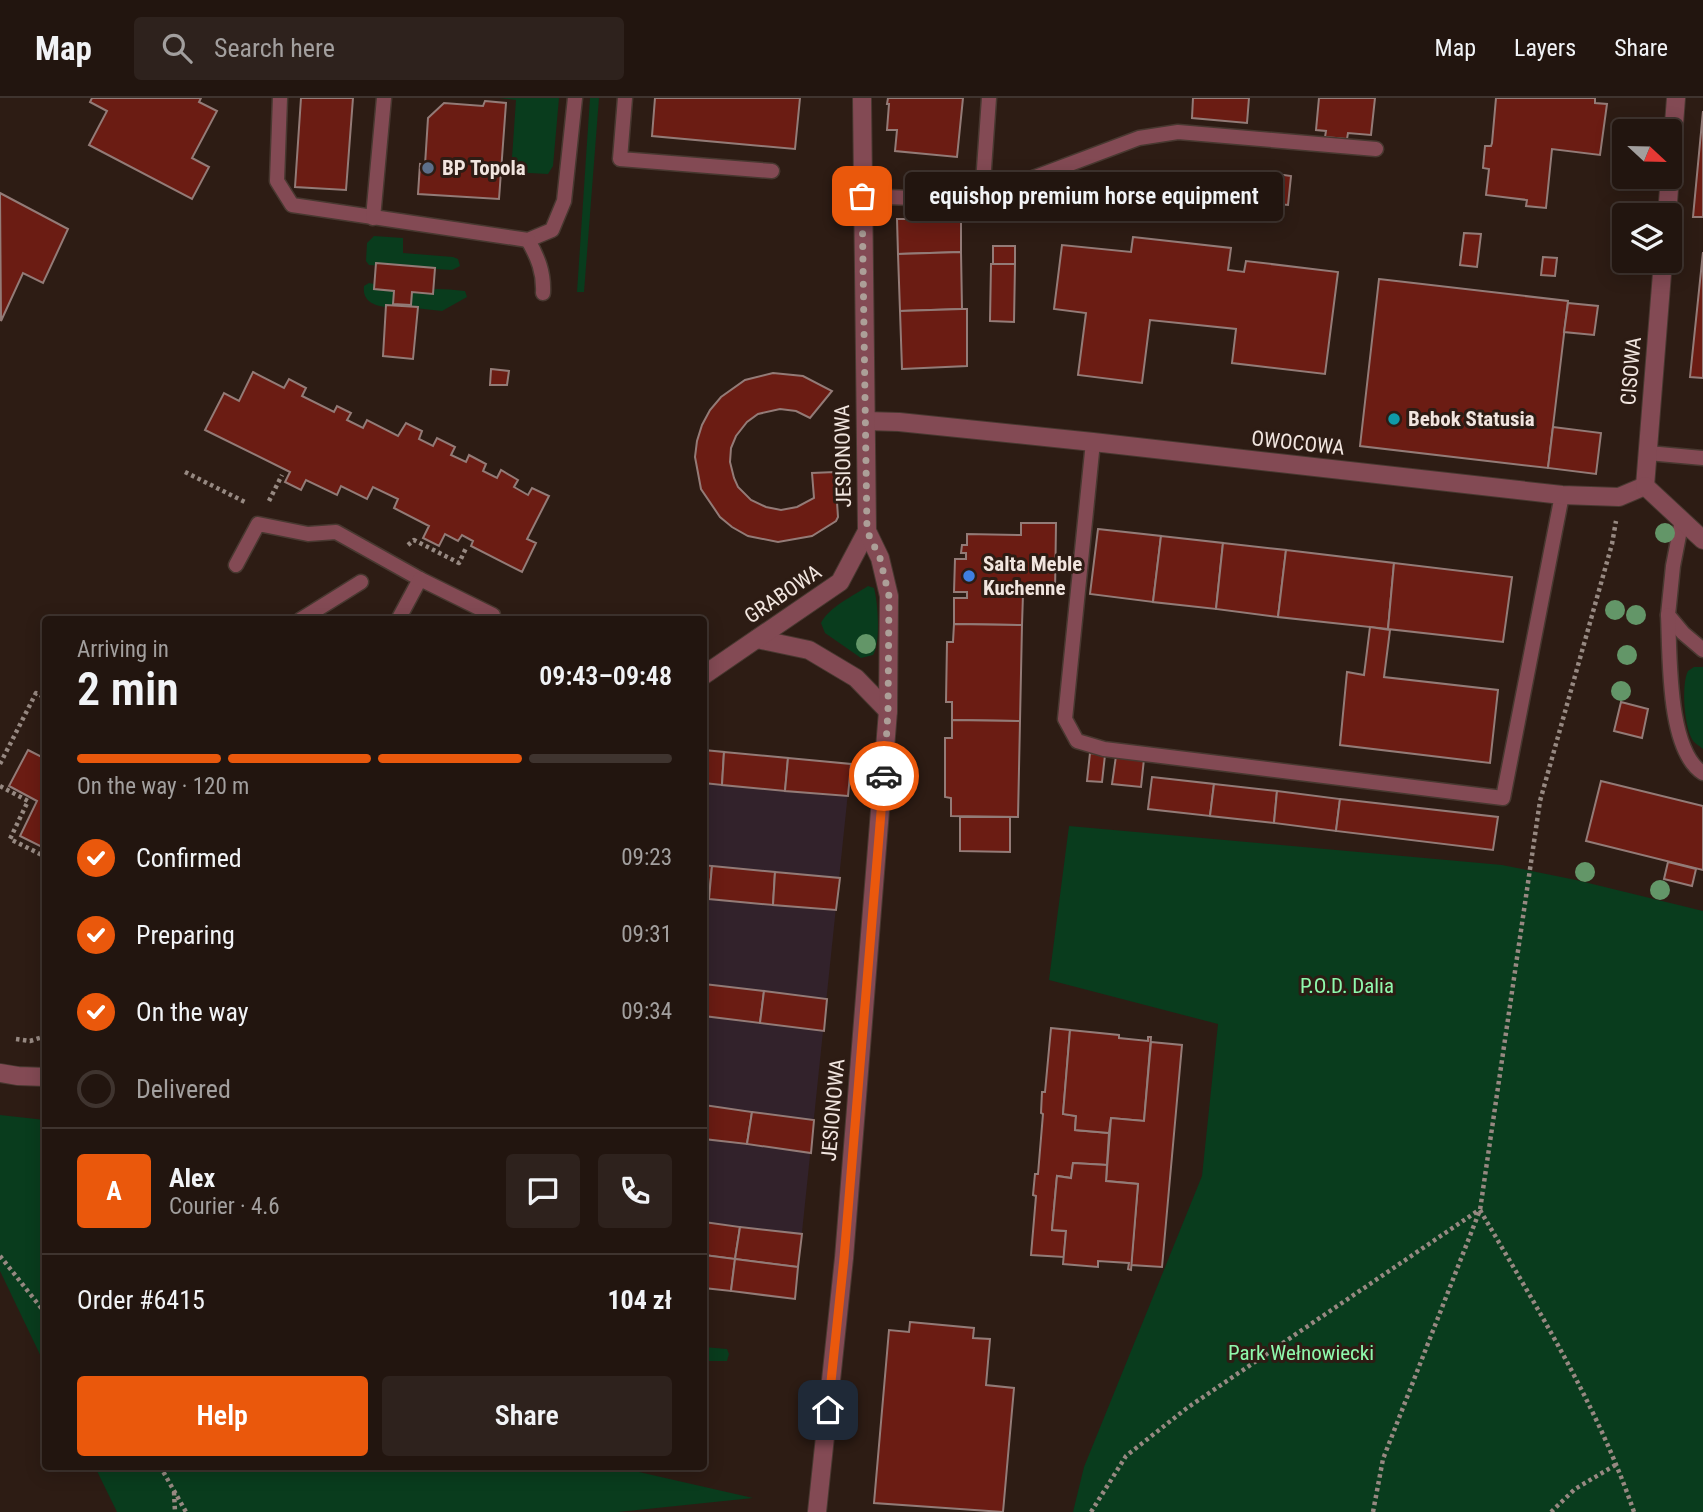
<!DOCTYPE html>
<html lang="en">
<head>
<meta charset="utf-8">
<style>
	body { margin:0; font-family:"Roboto Condensed",sans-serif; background:#2e221d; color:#f1f3f6; height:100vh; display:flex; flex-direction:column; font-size:26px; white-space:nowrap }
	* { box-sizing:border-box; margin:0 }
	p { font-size:23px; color:#a29f9e }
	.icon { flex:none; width:38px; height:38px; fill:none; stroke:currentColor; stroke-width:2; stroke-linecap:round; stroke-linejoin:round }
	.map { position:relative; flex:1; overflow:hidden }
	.side { position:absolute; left:42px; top:518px; width:665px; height:854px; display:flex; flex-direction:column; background:#22150f; border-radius:7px; box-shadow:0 4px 18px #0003,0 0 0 2px #3f342f }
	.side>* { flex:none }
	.needle { width:46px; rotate:112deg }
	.fabs { position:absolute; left:1612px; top:21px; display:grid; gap:14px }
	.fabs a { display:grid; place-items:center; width:70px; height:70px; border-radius:7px; background:#22150f; box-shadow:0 4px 18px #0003,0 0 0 2px #3f342f; font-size:35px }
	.pin { position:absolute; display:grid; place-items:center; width:60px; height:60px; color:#fff; margin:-30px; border-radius:14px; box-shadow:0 4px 10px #0006 }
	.courier { position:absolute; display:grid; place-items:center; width:70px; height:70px; margin:-35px; border:5px solid #ea580c; border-radius:50%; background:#fff; color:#222; box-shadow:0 2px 9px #0007 }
	.bubble { position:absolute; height:49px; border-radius:7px; background:#22150f; box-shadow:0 4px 18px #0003,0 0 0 2px #3f342f; font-size:23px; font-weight:600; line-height:49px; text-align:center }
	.head em { font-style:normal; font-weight:600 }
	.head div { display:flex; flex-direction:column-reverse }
	.head { display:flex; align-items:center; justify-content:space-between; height:119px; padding:0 35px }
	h1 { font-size:46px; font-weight:600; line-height:52px }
	.bar { display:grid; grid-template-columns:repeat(4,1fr); gap:10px 7px; align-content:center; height:84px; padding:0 35px }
	.bar i { height:9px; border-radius:5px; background:#3f342f }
	.bar .current { background:#ea580c }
	.bar p { grid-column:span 4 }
	.line { display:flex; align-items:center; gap:18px; padding:0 35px; border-top:2px solid #3f342f }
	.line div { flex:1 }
	.round { display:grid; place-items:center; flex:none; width:74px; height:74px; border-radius:7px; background:#2e221d }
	ol { padding:0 35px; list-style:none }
	li { display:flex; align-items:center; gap:21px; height:77px }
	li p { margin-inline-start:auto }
	li .icon { padding:7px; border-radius:50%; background:#ea580c; color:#fff; stroke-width:4 }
	li:last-child { color:#a29f9e }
	li i { width:38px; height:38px; border:4px solid #3f342f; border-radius:50% }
	.cta { display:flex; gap:14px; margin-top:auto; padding:14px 35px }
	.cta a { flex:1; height:80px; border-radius:7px; background:#ea580c; color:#fff; font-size:28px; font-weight:600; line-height:80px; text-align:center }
	.cta a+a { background:#2e221d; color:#f1f3f6 }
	header { display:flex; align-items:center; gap:42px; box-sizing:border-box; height:98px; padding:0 35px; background:#22150f; border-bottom:2px solid #3f342f }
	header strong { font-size:33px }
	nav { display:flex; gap:38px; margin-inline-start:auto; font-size:24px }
	.search { width:490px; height:63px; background:#2e221d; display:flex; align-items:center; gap:18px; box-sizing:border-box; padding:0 24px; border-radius:7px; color:#a29f9e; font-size:26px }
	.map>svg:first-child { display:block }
	.industrial { fill:#32222b }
	.green { fill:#093c1d }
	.building { fill:#6b1c13; stroke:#937b77; stroke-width:2 }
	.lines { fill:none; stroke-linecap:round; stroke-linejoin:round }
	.service-casing { stroke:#483830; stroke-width:17 }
	.minor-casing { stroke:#483830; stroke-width:20 }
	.path { stroke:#978982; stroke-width:4.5; stroke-dasharray:3.5 3.5; stroke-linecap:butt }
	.service { stroke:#834a54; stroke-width:14 }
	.minor { stroke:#834a54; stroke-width:18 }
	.tree { fill:#639668 }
	.done { stroke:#ac9f98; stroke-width:7; stroke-dasharray:0 12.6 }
	.route { stroke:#ea580c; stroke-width:9 }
	.service-dot { fill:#5c6f8a; stroke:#2d1c14; stroke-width:2.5 }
	.culture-dot { fill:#0f9aa8; stroke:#2d1c14; stroke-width:2.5 }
	.shop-dot { fill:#3f7fe0; stroke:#2d1c14; stroke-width:2.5 }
	.labels { text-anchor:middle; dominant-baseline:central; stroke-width:6; stroke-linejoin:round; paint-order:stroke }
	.poi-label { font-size:21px; font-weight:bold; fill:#f1e5df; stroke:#2d1c14; text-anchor:start }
	.street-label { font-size:21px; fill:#f1e5df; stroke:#2d1c14 }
	.park-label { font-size:21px; fill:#8ff9ad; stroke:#2d1c14 }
</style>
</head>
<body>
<header>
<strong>Map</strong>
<div class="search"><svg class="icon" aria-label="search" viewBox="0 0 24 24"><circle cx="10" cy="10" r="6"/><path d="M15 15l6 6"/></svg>Search here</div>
<nav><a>Map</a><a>Layers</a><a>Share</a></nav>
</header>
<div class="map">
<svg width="1703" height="1414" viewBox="0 0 1703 1414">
	<rect width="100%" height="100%" fill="#2d1c14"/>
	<path class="industrial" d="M704 653 851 666 795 1201 704 1190Z"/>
	<g class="green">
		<path d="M499 0H559L553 68 548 76 511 74 516 2Z"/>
		<path d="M590 0H599L584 194H577Z"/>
		<path d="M374 138 403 140V155L453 159 458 161 460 168 452 172 369 167 366 163 367 145Z"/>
		<path d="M369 185 374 186V191L394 193 393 206C421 188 433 190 465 193L467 199 442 213 387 207V209C374 208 362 203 364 188Z"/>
		<path d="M868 488 874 490C878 504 881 546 873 557L861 560 825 535 821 525C829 509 853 498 868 488Z"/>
		<path d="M1694 569H1703V651C1702 650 1695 645 1694 644 1684 632 1681 586 1688 573Z"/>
		<path d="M1069 728 1502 767 1576 782 1703 813V1414H1073L1084 1369 1202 1078 1218 926 1049 882Z"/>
		<path d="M0 1017 45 1022V1267L0 1173Z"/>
		<path d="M704 1249 727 1251 729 1256 727 1263H704Z"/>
		<path d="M617 1369 753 1400 618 1414H117L95 1369Z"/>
	</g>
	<g class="building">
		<path d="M92 0H201L199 4 217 13 192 60 209 69 192 101 89 47 107 13 90 4Z"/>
		<path d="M301 0H353L346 92 295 89Z"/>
		<path d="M655 0H800L795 51 652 38Z"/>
		<path d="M888 0H963L957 59 895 53 897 32H887L889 6H887Z"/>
		<path d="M1193 0H1249L1247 25 1192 20Z"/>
		<path d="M1319 0H1375L1371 37 1348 35 1347 41 1325 39 1326 33 1316 32Z"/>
		<path d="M1496 0H1595V5L1607 6 1600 57 1552 51 1546 110 1526 108 1527 102 1486 97 1489 71 1483 70 1485 48H1491L1492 45Z"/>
		<path d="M485 3 506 5 499 101 418 96 420 66 425 67 428 20 444 5 483 8Z"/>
		<path d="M1703 13V119H1693Z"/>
		<path d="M1262 74 1291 78 1288 107 1258 104Z"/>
		<path d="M0 95 68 131 43 185 23 175 1 223Z"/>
		<path d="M905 107 944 110 945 120H961V154L898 156 897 121H905Z"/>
		<path d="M1464 135 1481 136 1477 169 1460 167Z"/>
		<path d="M1133 139 1231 150 1228 172 1244 174 1246 163 1338 174 1325 276 1232 265 1236 231 1150 222 1142 285 1078 277 1086 215 1054 211 1062 147 1131 154Z"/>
		<rect x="993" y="148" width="22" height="18"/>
		<path d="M961 154 962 211 900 213 898 156Z"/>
		<path d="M1703 154V280L1690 279Z"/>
		<path d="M1543 159 1557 160 1555 178 1541 177Z"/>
		<path d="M376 165 435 170 433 196 412 194 411 207 393 206 394 193 374 191Z"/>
		<path d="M991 166H1015L1014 224 990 223Z"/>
		<path d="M1379 181 1568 203 1548 370 1360 348Z"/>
		<path d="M1568 205 1598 208 1594 237 1564 234Z"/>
		<path d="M386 207 418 209 413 261 383 258Z"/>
		<path d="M962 211H967V268L902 271 900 213Z"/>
		<path d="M491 271 509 273 507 287H490Z"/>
		<path d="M253 274 284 290 289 281 306 290 302 298 334 314 337 308 351 315 347 322 363 330 367 322 398 338 406 325 422 333 419 341 433 348 437 340 455 349 451 357 466 364 469 357 486 366 483 373 497 380 501 372 518 382 514 389 528 397 532 390 549 398 527 441 536 445 522 474 471 448 473 443 462 437 458 443 445 436 439 448 423 440 429 428 394 410 398 401 373 389 367 401 341 388 337 397 306 382 301 392 285 384 290 374 205 332 224 295 239 303Z"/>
		<path d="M773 275 803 278 832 293 810 320 796 313 780 311 758 316 747 324 736 338 731 350 730 364 734 380 738 389 751 402 766 409 781 412 797 409 814 400 812 375 835 374 838 419 836 423 812 438 778 444 748 438 732 429 720 419 701 391 695 359 697 343 702 327 710 312 721 299 745 282Z"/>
		<path d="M1553 329 1601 335 1596 376 1548 370Z"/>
		<path d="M1021 425H1056L1055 496H1023L1022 527 954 526V500H967V494H954L955 461H966V455H961L962 447H967V436L1021 437Z"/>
		<path d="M1098 431 1161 438 1153 504 1090 496Z"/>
		<path d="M1161 438 1223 445 1216 511 1153 504Z"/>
		<path d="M1223 445 1286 452 1278 519 1216 511Z"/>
		<path d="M1286 452 1394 465 1388 531 1278 519Z"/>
		<path d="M1394 465 1512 479 1503 544 1388 531Z"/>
		<path d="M954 526 1022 527 1020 623 952 622V604H946L947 544H953Z"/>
		<path d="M1370 529 1390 532 1384 579 1498 592 1490 665 1340 647 1347 574 1364 577Z"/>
		<path d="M1621 604 1648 611 1642 640 1614 633Z"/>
		<path d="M952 622 1020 623 1018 719 951 718V700L945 699V640H952Z"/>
		<path d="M28 652 46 661V751L20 738 37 703 9 688Z"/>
		<path d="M704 652 724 654 722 687 704 685Z"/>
		<path d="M724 654 788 660 785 693 722 687Z"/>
		<path d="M1090 655 1105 657 1102 684 1087 683Z"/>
		<path d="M1116 658 1144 661 1141 689 1112 686Z"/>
		<path d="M788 660 851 666 848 698 785 693Z"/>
		<path d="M1152 679 1214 686 1210 718 1148 711Z"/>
		<path d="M1601 683 1703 708V772L1586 743Z"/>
		<path d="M1214 686 1277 693 1274 725 1210 718Z"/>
		<path d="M1277 693 1340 701 1336 733 1274 725Z"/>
		<path d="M1340 701 1498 719 1493 752 1336 733Z"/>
		<path d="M960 719H1010V754L960 753Z"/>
		<path d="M1668 764 1696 771 1692 788 1664 781Z"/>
		<path d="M704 767 712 768 709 801H704Z"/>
		<path d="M712 768 775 774 773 807 709 801Z"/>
		<path d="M775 774 840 780 836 812 773 807Z"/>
		<path d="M704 886 764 893 760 925 704 918Z"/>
		<path d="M764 893 827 901 824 933 760 925Z"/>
		<path d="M1051 930 1070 932 1063 1016 1076 1018 1075 1032 1109 1035 1107 1067 1073 1065 1071 1080 1057 1078 1052 1132 1066 1133 1064 1159 1031 1157 1036 1098 1033 1097 1035 1076H1038L1043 1016 1041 1015 1042 994H1045Z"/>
		<path d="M1070 932 1119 937V940L1148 943V939H1151L1144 1023 1111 1020 1109 1035 1075 1032 1076 1018 1063 1016Z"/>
		<path d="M1151 944 1182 947 1162 1169 1131 1167 1138 1086 1106 1083 1111 1020 1144 1023Z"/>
		<path d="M704 1007 752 1014 747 1046 704 1041Z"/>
		<path d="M752 1014 814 1022 811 1055 747 1046Z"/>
		<path d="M1073 1065 1107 1067 1106 1083 1138 1086 1131 1172 1128 1171 1129 1165 1098 1163V1169L1063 1166 1066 1133 1052 1132 1057 1078 1071 1080Z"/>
		<path d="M704 1124 740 1129 735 1161 704 1157Z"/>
		<path d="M740 1129 802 1136 798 1169 735 1161Z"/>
		<path d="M704 1157 735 1161 731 1193 704 1190Z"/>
		<path d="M735 1161 798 1169 795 1201 731 1193Z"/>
		<path d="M910 1224 974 1230 973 1240 990 1241 986 1287 1014 1290 1003 1414 874 1405 889 1232 909 1234Z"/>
	</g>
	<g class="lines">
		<defs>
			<g id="service">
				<path d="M280 0 277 83 292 107 528 142 552 132 564 103 575 0"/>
				<path d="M625 0 620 61 772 73"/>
				<path d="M862 98 961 102 982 99 1139 40 1178 34 1376 51"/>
				<path d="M982 99 989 0"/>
				<path d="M373 120 384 0"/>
				<path d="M528 142C538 160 544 174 543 195"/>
				<path d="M1093 344 1065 621 1077 643 1104 651 1503 700 1562 397"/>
				<path d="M1648 355 1703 360"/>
				<path d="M1682 422 1673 468 1668 517 1683 535 1703 552"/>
				<path d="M236 467 258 426 308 436 336 434 420 481"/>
				<path d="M1668 517C1670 557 1667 653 1703 675"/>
				<path d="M300 522 361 484"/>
				<path d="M398 522 420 481 493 517"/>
			</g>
			<g id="minor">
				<path d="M1667 117 1676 0"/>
				<path d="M866 323 899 324 1093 344 1562 397 1619 399 1645 388"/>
				<path d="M1645 388 1663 163"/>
				<path d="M1645 388 1703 442"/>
				<path d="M757 541 809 552 856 580 888 613"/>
				<path d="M704 577 840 484 867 433"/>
				<path d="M0 975 18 978 46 979"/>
				<path d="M817 1414 844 1160 888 613 889 498 880 460 867 433 862 0"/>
			</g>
		</defs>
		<use href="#service" class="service-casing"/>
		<use href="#minor" class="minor-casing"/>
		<g class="path">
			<path d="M185 374 247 405"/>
			<path d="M269 403 282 377"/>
			<path d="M408 447 414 442 459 465 466 450"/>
			<path d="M0 666 36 595 46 600"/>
			<path d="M0 688 28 703 10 741 46 759"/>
			<path d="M16 941 30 943 46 938"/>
			<path d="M1480 1112C1537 1210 1597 1306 1634 1414"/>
			<path d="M0 1158 46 1216"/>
			<path d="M160 1368 186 1414"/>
			<path d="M174 1394 175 1414"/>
			<path d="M1091 1414 1126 1358 1187 1310 1479 1112"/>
			<path d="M1373 1414 1383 1361 1480 1112 1540 703 1612 446 1616 423"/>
			<path d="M1551 1414 1575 1391 1617 1366"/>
		</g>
		<use href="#service" class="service"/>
		<use href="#minor" class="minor"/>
	</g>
	<g class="tree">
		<circle cx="1665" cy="435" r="10"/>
		<circle cx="1615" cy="512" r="10"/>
		<circle cx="1636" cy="517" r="10"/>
		<circle cx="866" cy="546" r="10"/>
		<circle cx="1627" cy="557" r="10"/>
		<circle cx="1621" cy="593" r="10"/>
		<circle cx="1585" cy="774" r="10"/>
		<circle cx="1660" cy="792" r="10"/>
	</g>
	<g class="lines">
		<path class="done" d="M862 98 867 433 880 460 889 498 888 613 884 678"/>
		<path class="route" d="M828 1312 844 1160 884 678"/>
	</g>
	<circle class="service-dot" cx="428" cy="70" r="7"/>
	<circle class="culture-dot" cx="1394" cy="321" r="7"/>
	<circle class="shop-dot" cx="969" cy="478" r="7"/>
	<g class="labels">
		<g class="poi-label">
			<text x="442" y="70">BP Topola</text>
			<text x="1408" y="321">Bebok Statusia</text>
			<text x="983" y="466">Salta Meble<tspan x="983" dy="24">Kuchenne</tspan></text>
		</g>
		<g class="street-label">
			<text transform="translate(1631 273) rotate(-85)">CISOWA</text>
			<text transform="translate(1298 345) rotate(6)">OWOCOWA</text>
			<text transform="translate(843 358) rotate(-91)">JESIONOWA</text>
			<text transform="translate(783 496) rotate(-34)">GRABOWA</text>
			<text transform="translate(833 1012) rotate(-85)">JESIONOWA</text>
		</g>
		<g class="park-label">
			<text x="1347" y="888">P.O.D. Dalia</text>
			<text x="1301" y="1255">Park Wełnowiecki</text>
		</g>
	</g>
</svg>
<div class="fabs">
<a><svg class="needle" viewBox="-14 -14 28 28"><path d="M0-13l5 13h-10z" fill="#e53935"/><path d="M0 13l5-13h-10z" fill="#a29f9e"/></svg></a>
<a><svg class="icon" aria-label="layers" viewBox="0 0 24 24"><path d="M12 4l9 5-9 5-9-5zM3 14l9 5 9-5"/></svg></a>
</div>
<div class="pin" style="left:862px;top:98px;background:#ea580c"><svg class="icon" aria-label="bag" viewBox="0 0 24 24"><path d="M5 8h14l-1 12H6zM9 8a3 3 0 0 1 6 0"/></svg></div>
<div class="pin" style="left:828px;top:1312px;background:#1f2937"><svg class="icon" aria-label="home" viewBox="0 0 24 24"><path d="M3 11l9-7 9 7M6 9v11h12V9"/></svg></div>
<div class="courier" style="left:884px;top:678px"><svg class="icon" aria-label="car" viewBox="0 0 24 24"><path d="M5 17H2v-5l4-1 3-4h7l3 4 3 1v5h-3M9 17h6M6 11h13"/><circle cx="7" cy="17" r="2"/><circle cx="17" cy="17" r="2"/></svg></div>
<div class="bubble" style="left:905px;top:74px;width:378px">equishop premium horse equipment</div>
<section class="side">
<div class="head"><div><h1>2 min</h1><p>Arriving in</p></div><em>09:43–09:48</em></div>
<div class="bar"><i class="current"></i><i class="current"></i><i class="current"></i><i></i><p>On the way · 120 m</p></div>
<ol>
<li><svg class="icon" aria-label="check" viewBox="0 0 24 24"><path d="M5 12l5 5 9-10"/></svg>Confirmed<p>09:23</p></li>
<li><svg class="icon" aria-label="check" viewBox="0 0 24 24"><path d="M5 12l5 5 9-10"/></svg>Preparing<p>09:31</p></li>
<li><svg class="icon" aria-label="check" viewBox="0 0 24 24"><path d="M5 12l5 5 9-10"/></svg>On the way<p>09:34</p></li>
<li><i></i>Delivered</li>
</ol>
<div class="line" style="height:126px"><b class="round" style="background:#ea580c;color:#fff">A</b><div><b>Alex</b><p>Courier · 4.6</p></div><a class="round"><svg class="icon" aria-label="chat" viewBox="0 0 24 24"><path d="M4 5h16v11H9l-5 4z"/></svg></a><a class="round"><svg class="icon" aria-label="phone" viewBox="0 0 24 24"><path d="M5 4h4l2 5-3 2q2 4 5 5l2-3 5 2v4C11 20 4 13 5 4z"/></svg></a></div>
<div class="line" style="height:91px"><div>Order #6415</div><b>104 zł</b></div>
<div class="cta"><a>Help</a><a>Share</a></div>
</section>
</div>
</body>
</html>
